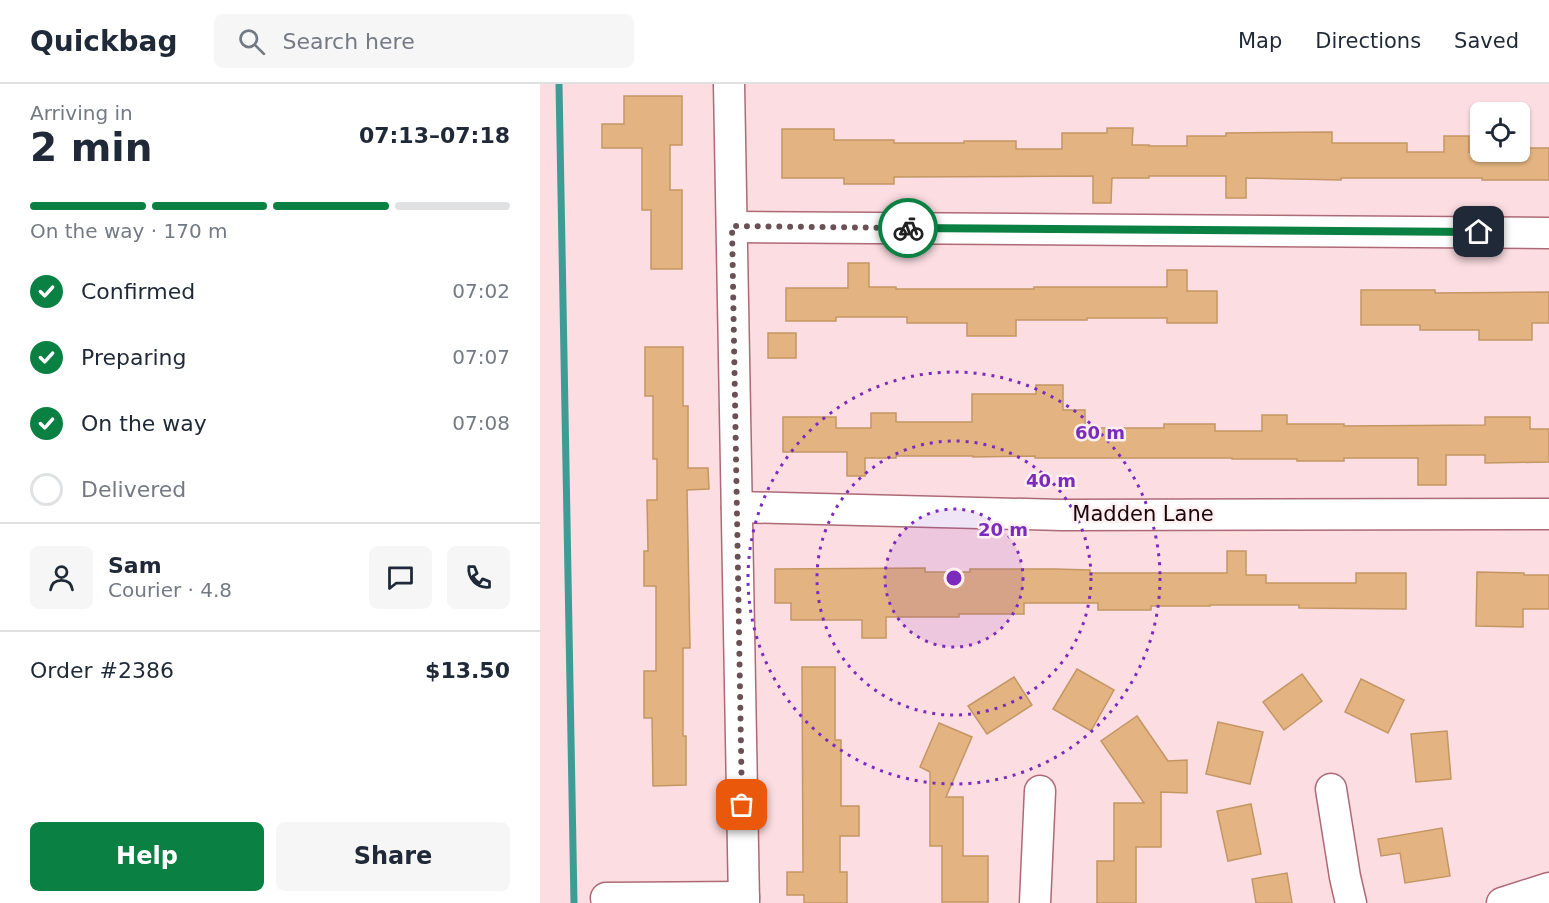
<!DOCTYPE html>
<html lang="en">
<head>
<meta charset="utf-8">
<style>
	body { margin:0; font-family:"DejaVu Sans",sans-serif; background:#f6f6f7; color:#1f2937; height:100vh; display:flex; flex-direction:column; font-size:22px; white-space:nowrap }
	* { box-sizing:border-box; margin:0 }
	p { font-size:20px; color:#747a83 }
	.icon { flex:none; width:33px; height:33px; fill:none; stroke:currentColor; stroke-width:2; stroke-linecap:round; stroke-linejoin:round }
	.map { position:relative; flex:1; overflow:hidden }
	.details { display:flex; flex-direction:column; background:#fff; width:540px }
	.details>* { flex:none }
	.buttons { position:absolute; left:930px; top:18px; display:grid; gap:12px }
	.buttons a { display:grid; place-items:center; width:60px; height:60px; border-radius:9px; background:#fff; box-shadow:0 2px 4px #0004; font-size:30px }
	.pin { position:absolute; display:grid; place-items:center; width:51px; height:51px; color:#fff; margin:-26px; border-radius:12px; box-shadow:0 3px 9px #0006 }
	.courier { position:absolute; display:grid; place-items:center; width:60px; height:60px; margin:-30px; border:4px solid #0b8043; border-radius:50%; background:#fff; color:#222; box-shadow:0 2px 8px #0007 }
	.summary em { font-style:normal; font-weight:700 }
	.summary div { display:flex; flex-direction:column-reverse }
	.summary { display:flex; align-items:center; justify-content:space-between; height:102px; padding:0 30px }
	h1 { font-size:39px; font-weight:700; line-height:45px }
	.bar { display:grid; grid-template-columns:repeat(4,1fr); gap:9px 6px; align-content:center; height:72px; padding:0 30px }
	.bar i { height:8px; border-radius:4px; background:#e0e1e3 }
	.bar .active { background:#0b8043 }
	.bar p { grid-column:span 4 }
	.line { display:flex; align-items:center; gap:15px; padding:0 30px; border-top:2px solid #e0e1e3 }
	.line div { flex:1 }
	.round { display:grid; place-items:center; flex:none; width:63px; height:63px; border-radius:9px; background:#f6f6f7 }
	ol { padding:0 30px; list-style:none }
	li { display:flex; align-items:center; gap:18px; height:66px }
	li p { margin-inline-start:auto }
	li .icon { padding:6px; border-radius:50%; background:#0b8043; color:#fff; stroke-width:4 }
	li:last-child { color:#747a83 }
	li i { width:33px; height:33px; border:3px solid #e0e1e3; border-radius:50% }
	.action { display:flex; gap:12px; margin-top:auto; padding:12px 30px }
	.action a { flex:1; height:69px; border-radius:9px; background:#0b8043; color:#fff; font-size:24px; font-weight:700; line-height:69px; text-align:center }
	.action a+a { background:#f6f6f7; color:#1f2937 }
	header { display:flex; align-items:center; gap:36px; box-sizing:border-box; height:84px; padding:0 30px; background:#fff; border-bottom:2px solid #e0e1e3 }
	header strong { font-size:28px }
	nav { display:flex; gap:33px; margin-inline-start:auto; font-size:21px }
	.search { width:420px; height:54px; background:#f6f6f7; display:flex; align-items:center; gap:15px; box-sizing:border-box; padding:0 21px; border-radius:9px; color:#747a83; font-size:22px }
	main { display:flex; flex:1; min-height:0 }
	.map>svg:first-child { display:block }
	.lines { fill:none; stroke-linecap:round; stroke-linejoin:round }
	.stream { stroke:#3d9c95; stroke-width:7 }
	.building { fill:#e3b481; stroke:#c49663; stroke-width:1.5 }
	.minor-casing { stroke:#ad6a76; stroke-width:33 }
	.minor { stroke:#fff; stroke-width:30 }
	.done { stroke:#6b5156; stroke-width:6; stroke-dasharray:0 10.8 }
	.route { stroke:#0b8043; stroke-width:8 }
	.ring { fill:none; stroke:#7b2cbf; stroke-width:3; stroke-dasharray:3 6 }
	.labels { text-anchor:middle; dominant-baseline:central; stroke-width:5; stroke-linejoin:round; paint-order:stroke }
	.street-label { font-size:21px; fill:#1d060b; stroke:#ffeff1 }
	.centre { fill:#7b2cbf; stroke:#ffeff1; stroke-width:3 }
	.ring-label { font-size:18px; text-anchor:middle; font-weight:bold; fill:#7b2cbf; stroke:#ffeff1; stroke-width:5; stroke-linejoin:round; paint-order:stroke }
</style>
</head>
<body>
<header>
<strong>Quickbag</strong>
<div class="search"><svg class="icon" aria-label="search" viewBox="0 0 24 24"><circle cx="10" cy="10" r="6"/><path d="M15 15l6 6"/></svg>Search here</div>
<nav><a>Map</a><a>Directions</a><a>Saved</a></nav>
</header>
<main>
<section class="details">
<div class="summary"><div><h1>2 min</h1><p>Arriving in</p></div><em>07:13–07:18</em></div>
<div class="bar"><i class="active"></i><i class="active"></i><i class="active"></i><i></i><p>On the way · 170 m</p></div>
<ol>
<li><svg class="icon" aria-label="check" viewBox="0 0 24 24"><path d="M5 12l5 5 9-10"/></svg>Confirmed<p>07:02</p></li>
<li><svg class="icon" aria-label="check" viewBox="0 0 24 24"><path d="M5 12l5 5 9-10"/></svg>Preparing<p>07:07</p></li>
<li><svg class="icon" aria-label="check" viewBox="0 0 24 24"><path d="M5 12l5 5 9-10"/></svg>On the way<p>07:08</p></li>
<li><i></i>Delivered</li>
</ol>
<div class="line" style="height:108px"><a class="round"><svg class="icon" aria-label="person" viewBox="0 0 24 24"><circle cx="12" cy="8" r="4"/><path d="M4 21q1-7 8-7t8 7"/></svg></a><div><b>Sam</b><p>Courier · 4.8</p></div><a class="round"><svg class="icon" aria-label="chat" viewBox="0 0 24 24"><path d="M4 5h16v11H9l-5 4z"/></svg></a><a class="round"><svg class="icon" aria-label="phone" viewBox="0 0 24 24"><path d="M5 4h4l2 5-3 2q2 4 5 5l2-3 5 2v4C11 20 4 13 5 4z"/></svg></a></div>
<div class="line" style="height:78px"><div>Order #2386</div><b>$13.50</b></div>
<div class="action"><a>Help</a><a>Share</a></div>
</section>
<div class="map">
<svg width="1009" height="819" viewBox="0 0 1009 819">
	<rect width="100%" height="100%" fill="#fcdde2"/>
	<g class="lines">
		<path class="stream" d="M19 0 34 819"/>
	</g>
	<g class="building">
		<path d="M84 12H142V61H130V106H142V185H111V126H102V64H62V40H84Z"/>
		<path d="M567 44H593L592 61H609V62H647V52H686V49L792 48V59H867V68H904V52H929V68H980V64H1009V96H942V94H801V96L706 94V114H686V92H609V94H572L571 119H553V92L354 93V100H304V94H242V45H294V56H354V59H424V57H476V65H522V49H567Z"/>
		<path d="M308 179H329V203H356V205H494V203H627V186H647V207H677V239H627V234H547V236H476V252H427V239H367V233H296V237H246V204H308Z"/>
		<path d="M821 206H895V209L1009 208V239H992V256H939V246H880V241H821Z"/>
		<rect x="228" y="249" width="28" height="25"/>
		<path d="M105 263H143V322H148V384H168L169 405 147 406 150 564H143V652H146V701L113 702 112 634H104V587H116V502H104V467H108L107 416H117V375H113V312H105Z"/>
		<path d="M496 301H523V326H545V344H624V340H675V347H722V331H747V340H804V342L945 341V333H990V345H1009V378L945 379V371H906V401H878V374H804V377H757V375H692V374H495V372L433 373V372H356V374H325V392H307V368H243V333H296V344H331V329H356V338H432V310H496Z"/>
		<path d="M687 467H706V491H726V499H816V489H866V525L759 524V521H670V522H611V526H558V519H484V530H419V533H346V554H322V536H251V519H235V485L385 484V488H430V485H515L550 486V489H687Z"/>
		<path d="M937 488 984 489V491H1009V525H983V543L936 542Z"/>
		<path d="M262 583H295V656H301V722H319V752H300V788H307V819H264V811H247V788H263Z"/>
		<path d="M537 585 574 606 551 647 513 625Z"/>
		<path d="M762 590 782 617 744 646 723 618Z"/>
		<path d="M474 593 492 621 447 650 428 622Z"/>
		<path d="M821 595 864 616 848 649 805 628Z"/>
		<path d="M597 632 628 677 647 676V709L621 708V763H596V819H557V777H574V719H604L561 657Z"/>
		<path d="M678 638 723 648 710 700 666 690Z"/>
		<path d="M399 639 432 653 406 713H423V772H448V818H402V762H390V688L380 683Z"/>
		<path d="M907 647 911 695 876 698 871 650Z"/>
		<path d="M711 720 721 770 688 777 677 727Z"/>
		<path d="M902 744 910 792 865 799 860 769 841 772 838 755Z"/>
		<path d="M747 789 752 819H716L712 795Z"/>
	</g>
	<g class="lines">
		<defs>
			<g id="minor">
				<path d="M189 0 204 819"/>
				<path d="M192 143 1009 149"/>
				<path d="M197 423 522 431 1009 430"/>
				<path d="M791 705 805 793 811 819"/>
				<path d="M66 814 204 813"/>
				<path d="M495 819 500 707"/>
				<path d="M962 819 1009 804"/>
			</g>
		</defs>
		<use href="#minor" class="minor-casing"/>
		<use href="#minor" class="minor"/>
	</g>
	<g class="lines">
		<path class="done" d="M202 721 192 142 368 144"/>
		<path class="route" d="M368 144 939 148"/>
	</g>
	<circle cx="414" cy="494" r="69" fill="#7b2cbf" fill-opacity=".12"/>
	<g class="ring">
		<circle cx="414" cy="494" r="69"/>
		<circle cx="414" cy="494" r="137"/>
		<circle cx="414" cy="494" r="206"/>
	</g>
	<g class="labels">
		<g class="street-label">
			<text x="603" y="430">Madden Lane</text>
		</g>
	</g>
	<circle cx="414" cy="494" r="9" class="centre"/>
	<g class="ring-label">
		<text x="560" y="355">60 m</text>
		<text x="511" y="403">40 m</text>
		<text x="463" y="452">20 m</text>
	</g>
</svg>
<div class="buttons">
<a><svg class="icon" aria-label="locate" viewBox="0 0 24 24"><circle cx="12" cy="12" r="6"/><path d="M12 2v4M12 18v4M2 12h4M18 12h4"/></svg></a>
</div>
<div class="pin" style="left:202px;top:721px;background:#ea580c"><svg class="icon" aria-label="bag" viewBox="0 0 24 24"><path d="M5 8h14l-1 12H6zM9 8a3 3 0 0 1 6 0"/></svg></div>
<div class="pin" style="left:939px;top:148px;background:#1f2937"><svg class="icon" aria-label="home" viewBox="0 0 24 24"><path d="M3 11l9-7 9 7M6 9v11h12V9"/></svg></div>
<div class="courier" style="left:368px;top:144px"><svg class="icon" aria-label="bike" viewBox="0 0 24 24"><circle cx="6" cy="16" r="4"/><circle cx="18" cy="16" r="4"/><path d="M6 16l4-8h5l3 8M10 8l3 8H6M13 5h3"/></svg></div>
</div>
</main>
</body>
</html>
